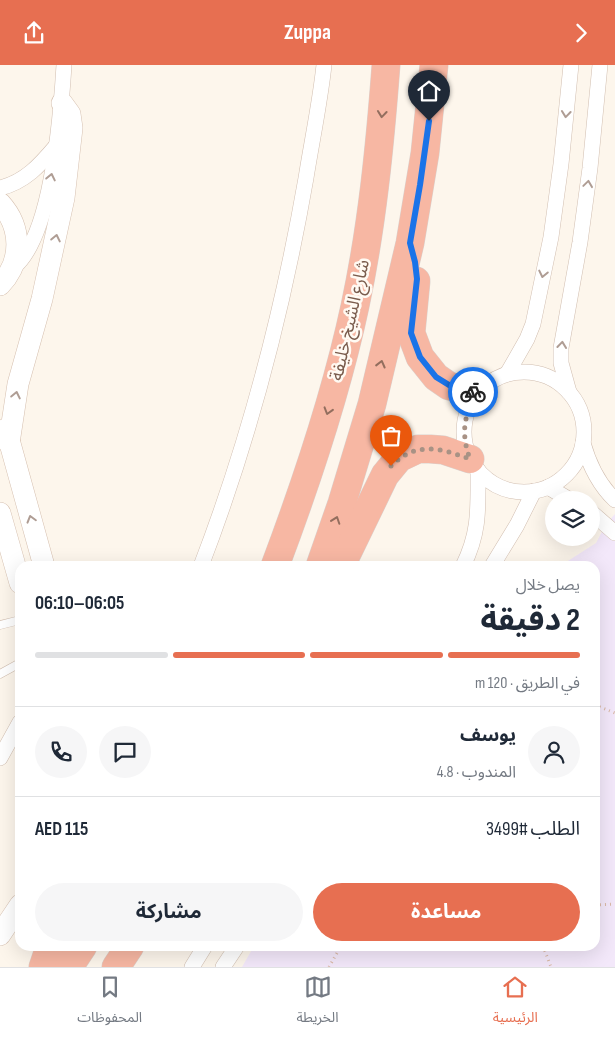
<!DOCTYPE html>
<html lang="ar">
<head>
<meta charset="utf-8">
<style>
	body { margin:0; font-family:"Sofia Sans Condensed","Noto Sans Arabic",sans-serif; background:#f6f6f7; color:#1f2937; direction:rtl; height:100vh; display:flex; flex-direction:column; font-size:19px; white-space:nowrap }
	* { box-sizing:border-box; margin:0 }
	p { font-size:16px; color:#747a83 }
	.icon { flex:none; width:28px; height:28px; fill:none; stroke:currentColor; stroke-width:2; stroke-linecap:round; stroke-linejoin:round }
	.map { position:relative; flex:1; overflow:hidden; direction:ltr }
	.drawer { position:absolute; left:15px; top:496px; width:585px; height:390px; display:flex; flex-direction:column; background:#fff; border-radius:15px; box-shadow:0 5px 20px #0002; direction:rtl }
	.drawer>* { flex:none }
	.buttons { position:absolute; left:545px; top:426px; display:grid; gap:10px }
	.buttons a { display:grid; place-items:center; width:55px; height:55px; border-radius:50%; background:#fff; box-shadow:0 5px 20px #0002; font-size:25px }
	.pin { position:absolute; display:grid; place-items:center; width:42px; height:42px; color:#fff; margin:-51px -21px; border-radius:50% 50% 50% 0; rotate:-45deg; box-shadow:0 0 5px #0007 }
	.pin .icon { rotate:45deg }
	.courier { position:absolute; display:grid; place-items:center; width:50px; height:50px; margin:-25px; border:4px solid #1a73e8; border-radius:50%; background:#fff; color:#222; box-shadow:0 1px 6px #0007 }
	.overview em { font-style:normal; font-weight:700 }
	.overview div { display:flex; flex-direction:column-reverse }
	.overview { display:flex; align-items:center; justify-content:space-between; height:85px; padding:0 20px }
	h1 { font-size:32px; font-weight:700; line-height:38px }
	.bar { display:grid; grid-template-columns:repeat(4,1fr); gap:8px 5px; align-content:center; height:60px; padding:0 20px }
	.bar i { height:6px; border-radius:4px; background:#e0e1e3 }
	.bar .current { background:#e76f51 }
	.bar p { grid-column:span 4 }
	.line { display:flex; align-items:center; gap:12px; padding:0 20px; border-top:1px solid #e0e1e3 }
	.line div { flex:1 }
	.round { display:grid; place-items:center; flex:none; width:52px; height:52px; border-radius:26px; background:#f6f6f7 }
	.action { display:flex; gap:10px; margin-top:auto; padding:10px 20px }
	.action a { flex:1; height:58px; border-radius:30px; background:#e76f51; color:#fff; font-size:20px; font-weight:700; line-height:58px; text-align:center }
	.action a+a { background:#f6f6f7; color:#1f2937 }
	header { display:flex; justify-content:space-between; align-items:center; height:65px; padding:0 20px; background:#e76f51; color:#fff; font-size:22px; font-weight:700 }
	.dock { display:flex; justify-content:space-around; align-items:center; height:70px; border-top:1px solid #e0e1e3; background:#fff; font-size:14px; color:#747a83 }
	.dock a { display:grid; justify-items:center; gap:2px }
	.dock .current { color:#e76f51 }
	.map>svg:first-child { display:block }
	.education { fill:#f3e8fa }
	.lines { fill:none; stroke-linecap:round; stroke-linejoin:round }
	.lane-casing { stroke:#d1beb0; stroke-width:9 }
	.street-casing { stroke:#d1beb0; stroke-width:16 }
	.secondary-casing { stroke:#d6c0b0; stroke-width:22 }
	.highway-casing { stroke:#dad1cd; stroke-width:29 }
	.path { stroke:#d9b8a5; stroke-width:3; stroke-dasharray:1 4; stroke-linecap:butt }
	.lane { stroke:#fff; stroke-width:8 }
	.street { stroke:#fff; stroke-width:15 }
	.secondary { stroke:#fff; stroke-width:21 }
	.highway { stroke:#f7b7a3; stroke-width:28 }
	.oneway { stroke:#936e5e }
	.oneway2 { stroke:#af9d94 }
	.done { stroke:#a89285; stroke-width:5; stroke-dasharray:0 9 }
	.route { stroke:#1a73e8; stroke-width:6 }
	.labels { text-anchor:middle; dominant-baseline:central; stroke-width:5; stroke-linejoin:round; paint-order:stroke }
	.street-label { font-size:18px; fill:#7a5c4d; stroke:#fffaf3 }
</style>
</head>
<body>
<header><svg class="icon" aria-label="forward" viewBox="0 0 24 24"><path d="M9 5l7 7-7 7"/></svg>Zuppa<svg class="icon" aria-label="share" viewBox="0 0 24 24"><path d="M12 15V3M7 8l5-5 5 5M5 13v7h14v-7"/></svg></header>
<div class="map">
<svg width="615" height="902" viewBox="0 0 615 902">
	<rect width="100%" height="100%" fill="#fdf6ec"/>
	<path class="education" d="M615 449V902H242L254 881H595V501H560L596 478 606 459Z"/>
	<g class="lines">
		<defs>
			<g id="lane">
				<path d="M0 560 20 555"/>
				<path d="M0 609 20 598"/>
			</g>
			<g id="street">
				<path d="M0 123C25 117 40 100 56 81"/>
				<path d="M14 202C52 171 61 49 64 0"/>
				<circle cx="524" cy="367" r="60"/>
				<path d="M507 309 527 274 533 259 551 172 561 99 571 0"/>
				<path d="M569 327 561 298V283L580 177 590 103 600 0"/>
				<path d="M583 378C589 399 598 419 615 435"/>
				<path d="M548 422 570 435"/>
				<path d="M591 447 615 468"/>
				<path d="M201 501C249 376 283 245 306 113 312 75 320 38 324 0"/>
				<path d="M463 501C480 467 478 443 478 405"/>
				<path d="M492 501 517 460 534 426"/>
				<path d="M0 693 20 657"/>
				<path d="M192 902 205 881"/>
				<path d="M223 902 237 881"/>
			</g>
			<g id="secondary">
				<path d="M0 138C22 162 23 196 0 220"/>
				<path d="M6 364 44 501"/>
				<path d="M9 378 18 319 42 234 64 133 72 63 70 49 62 38"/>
				<path d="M0 448 20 518"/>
				<path d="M0 870 20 840"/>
			</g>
			<g id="highway">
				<path d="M416 216 411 268 420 292 436 312 449 321 478 328"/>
				<path d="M275 501C307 416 336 330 355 241 372 162 380 80 386 0"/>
				<path d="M320 501 342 438 372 339 410 178 425 88 434 0"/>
				<path d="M341 501 385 410 399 393 418 384H430L443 385 470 394"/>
				<path d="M43 902 50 881"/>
				<path d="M69 902 83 881"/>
				<path d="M116 902 130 881"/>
			</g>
		</defs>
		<use href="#lane" class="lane-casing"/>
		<use href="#street" class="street-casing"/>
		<use href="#secondary" class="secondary-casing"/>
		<use href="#highway" class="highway-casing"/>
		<g class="path">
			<path d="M595 640 615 648"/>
			<path d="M595 840 615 839"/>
			<path d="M543 881 551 902"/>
			<path d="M329 902 341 881"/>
		</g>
		<use href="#lane" class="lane"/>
		<use href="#street" class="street"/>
		<use href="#secondary" class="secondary"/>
		<use href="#highway" class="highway"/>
	</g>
	<defs><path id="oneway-chevron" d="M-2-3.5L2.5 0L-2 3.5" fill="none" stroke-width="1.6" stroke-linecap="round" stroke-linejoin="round" transform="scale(1.25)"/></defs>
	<g class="oneway">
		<use href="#oneway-chevron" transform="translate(382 49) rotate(96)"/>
		<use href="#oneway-chevron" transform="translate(381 299) rotate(-76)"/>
		<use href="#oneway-chevron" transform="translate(328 346) rotate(107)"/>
		<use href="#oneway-chevron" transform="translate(336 455) rotate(-71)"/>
	</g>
	<g class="oneway2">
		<use href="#oneway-chevron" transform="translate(566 49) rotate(96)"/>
		<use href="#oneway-chevron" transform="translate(51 112) rotate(-78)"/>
		<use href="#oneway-chevron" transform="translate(588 119) rotate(-82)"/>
		<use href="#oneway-chevron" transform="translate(56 173) rotate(-78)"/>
		<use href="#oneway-chevron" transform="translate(543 209) rotate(102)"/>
		<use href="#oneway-chevron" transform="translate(562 280) rotate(-84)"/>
		<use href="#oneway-chevron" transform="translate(16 330) rotate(-78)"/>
		<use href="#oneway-chevron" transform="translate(31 454) rotate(-106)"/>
	</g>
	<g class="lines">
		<path class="done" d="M391 401C416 376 440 383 470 394 461 370 463 349 478 328L473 327"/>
		<path class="route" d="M429 56 420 120 410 178 415 197 417 214 411 268 420 292 436 312 449 320 473 327"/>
	</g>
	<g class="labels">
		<g class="street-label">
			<text transform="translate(350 255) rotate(-77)">شارع الشيخ خليفة</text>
		</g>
	</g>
</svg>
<div class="buttons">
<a><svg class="icon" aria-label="layers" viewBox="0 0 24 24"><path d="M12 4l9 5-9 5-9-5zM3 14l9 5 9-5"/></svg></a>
</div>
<div class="pin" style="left:391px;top:401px;background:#ea580c"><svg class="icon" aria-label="bag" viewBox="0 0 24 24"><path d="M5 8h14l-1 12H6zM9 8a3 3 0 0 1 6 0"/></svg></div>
<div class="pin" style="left:429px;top:56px;background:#1f2937"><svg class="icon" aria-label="home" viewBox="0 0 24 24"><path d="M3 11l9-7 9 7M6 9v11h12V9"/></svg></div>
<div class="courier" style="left:473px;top:327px"><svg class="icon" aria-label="bike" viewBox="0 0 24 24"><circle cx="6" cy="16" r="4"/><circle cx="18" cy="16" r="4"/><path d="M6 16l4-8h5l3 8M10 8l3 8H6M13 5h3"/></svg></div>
<section class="drawer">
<div class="overview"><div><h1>2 دقيقة</h1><p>يصل خلال</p></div><em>06:05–06:10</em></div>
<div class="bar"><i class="current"></i><i class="current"></i><i class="current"></i><i></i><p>في الطريق · 120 m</p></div>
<div class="line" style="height:90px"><a class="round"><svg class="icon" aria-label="person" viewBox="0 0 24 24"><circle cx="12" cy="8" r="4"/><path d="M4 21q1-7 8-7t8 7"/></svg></a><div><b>يوسف</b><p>المندوب · 4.8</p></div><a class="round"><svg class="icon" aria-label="chat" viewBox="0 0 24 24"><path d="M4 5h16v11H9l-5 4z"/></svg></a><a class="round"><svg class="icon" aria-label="phone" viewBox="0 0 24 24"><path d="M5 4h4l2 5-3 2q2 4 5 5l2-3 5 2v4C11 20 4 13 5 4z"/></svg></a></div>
<div class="line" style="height:65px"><div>الطلب #3499</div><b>AED 115</b></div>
<div class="action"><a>مساعدة</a><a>مشاركة</a></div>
</section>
</div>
<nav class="dock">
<a class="current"><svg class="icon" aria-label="home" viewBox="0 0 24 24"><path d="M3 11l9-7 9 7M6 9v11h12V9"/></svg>الرئيسية</a>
<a><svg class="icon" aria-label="map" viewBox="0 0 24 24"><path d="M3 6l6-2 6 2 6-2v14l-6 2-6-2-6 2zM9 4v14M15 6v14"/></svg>الخريطة</a>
<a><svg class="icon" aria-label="saved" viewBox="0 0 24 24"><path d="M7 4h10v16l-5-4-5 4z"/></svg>المحفوظات</a>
</nav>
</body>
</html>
